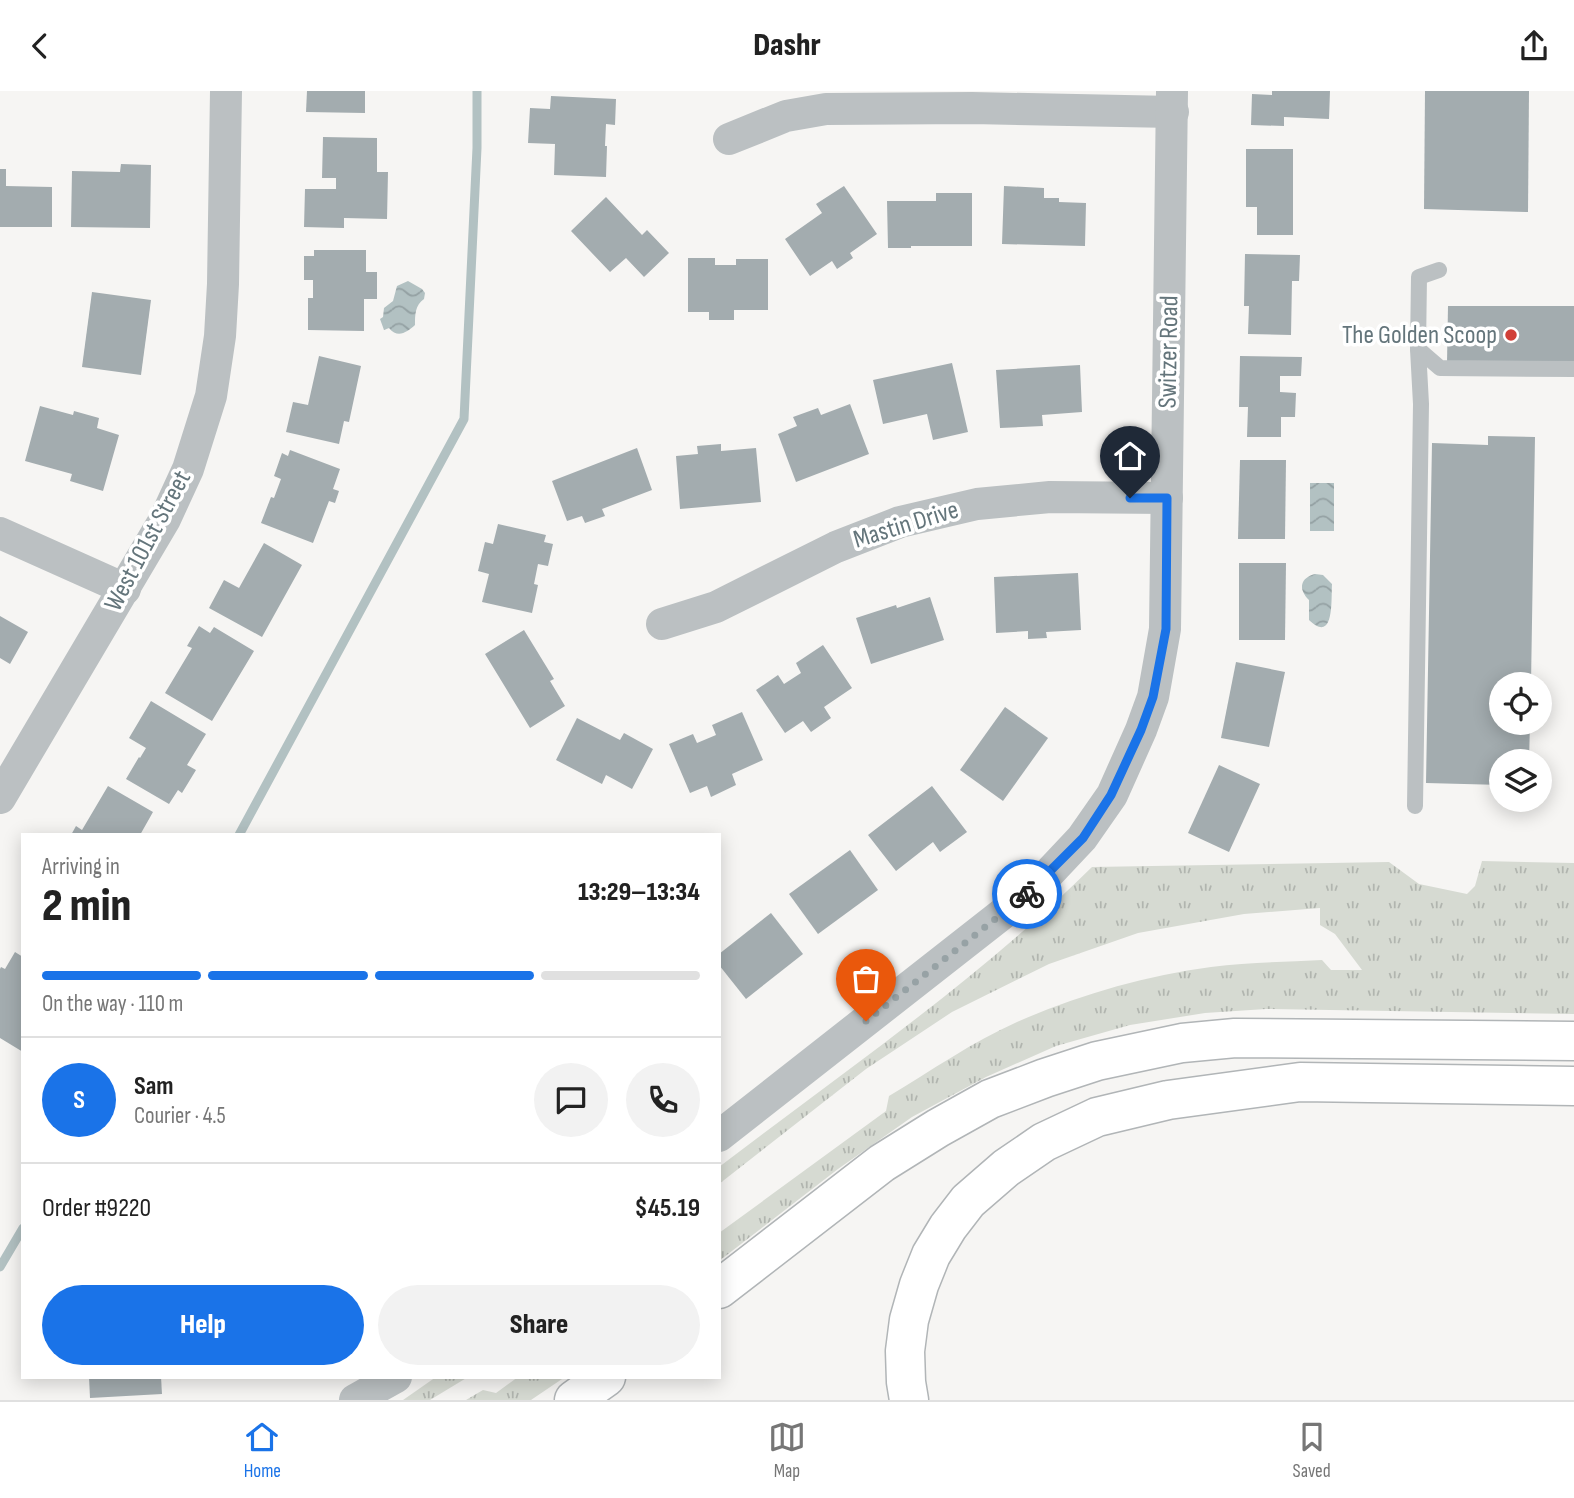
<!DOCTYPE html>
<html lang="en">
<head>
<meta charset="utf-8">
<style>
	body { margin:0; font-family:"Sofia Sans Condensed",sans-serif; background:#f2f2f2; color:#222; height:100vh; display:flex; flex-direction:column; font-size:26px; white-space:nowrap }
	* { box-sizing:border-box; margin:0 }
	p { font-size:23px; color:#767676 }
	.icon { flex:none; width:38px; height:38px; fill:none; stroke:currentColor; stroke-width:2; stroke-linecap:round; stroke-linejoin:round }
	.map { position:relative; flex:1; overflow:hidden }
	.side { position:absolute; left:21px; top:742px; width:700px; height:546px; display:flex; flex-direction:column; background:#fff; border-radius:0px; box-shadow:0 4px 18px #0003 }
	.side>* { flex:none }
	.buttons { position:absolute; left:1489px; top:581px; display:grid; gap:14px }
	.buttons a { display:grid; place-items:center; width:63px; height:63px; border-radius:50%; background:#fff; box-shadow:0 4px 18px #0003; font-size:35px }
	.pin { position:absolute; display:grid; place-items:center; width:60px; height:60px; color:#fff; margin:-72px -30px; border-radius:50% 50% 50% 0; rotate:-45deg; box-shadow:0 0 7px #0007 }
	.pin .icon { rotate:45deg }
	.courier { position:absolute; display:grid; place-items:center; width:70px; height:70px; margin:-35px; border:5px solid #1a73e8; border-radius:50%; background:#fff; color:#222; box-shadow:0 2px 9px #0007 }
	.overview em { font-style:normal; font-weight:800 }
	.overview div { display:flex; flex-direction:column-reverse }
	.overview { display:flex; align-items:center; justify-content:space-between; height:119px; padding:0 21px }
	h1 { font-size:46px; font-weight:800; line-height:52px }
	.bar { display:grid; grid-template-columns:repeat(4,1fr); gap:10px 7px; align-content:center; height:84px; padding:0 21px }
	.bar i { height:9px; border-radius:5px; background:#e0e0e0 }
	.bar .active { background:#1a73e8 }
	.bar p { grid-column:span 4 }
	.line { display:flex; align-items:center; gap:18px; padding:0 21px; border-top:2px solid #e0e0e0 }
	.line div { flex:1 }
	.round { display:grid; place-items:center; flex:none; width:74px; height:74px; border-radius:37px; background:#f2f2f2 }
	.primary-button { display:flex; gap:14px; margin-top:auto; padding:14px 21px }
	.primary-button a { flex:1; height:80px; border-radius:42px; background:#1a73e8; color:#fff; font-size:28px; font-weight:800; line-height:80px; text-align:center }
	.primary-button a+a { background:#f2f2f2; color:#222 }
	header { display:flex; justify-content:space-between; align-items:center; height:91px; padding:0 21px; background:#fff; font-size:32px; font-weight:800 }
	.dock { display:flex; justify-content:space-around; align-items:center; height:98px; border-top:2px solid #e0e0e0; background:#fff; font-size:19px; color:#767676 }
	.dock a { display:grid; justify-items:center; gap:4px }
	.dock .active { color:#1a73e8 }
	.map>svg:first-child { display:block }
	.grass { fill:url(#grass-tufts) }
	.water { fill:url(#water-waves) }
	.lines { fill:none; stroke-linecap:round; stroke-linejoin:round }
	.stream { stroke:#b2c1c2; stroke-width:9 }
	.building { fill:#a3acaf }
	.motorway-casing { stroke:#b1b5b7; stroke-width:41 }
	.service { stroke:#bbc0c2; stroke-width:16 }
	.minor { stroke:#bbc0c2; stroke-width:32 }
	.motorway { stroke:#fff; stroke-width:38 }
	.done { stroke:#97a2a5; stroke-width:7; stroke-dasharray:0 12.6 }
	.route { stroke:#1a73e8; stroke-width:9 }
	.poi-dot { fill:#d13f37; stroke:#fff; stroke-width:2.5 }
	.labels { text-anchor:middle; dominant-baseline:central; stroke-width:7; stroke-linejoin:round; paint-order:stroke }
	.poi-label { font-size:26px; fill:#64757b; stroke:#fff; text-anchor:end }
	.street-label { font-size:26px; fill:#64757b; stroke:#fff }
</style>
</head>
<body>
<header><svg class="icon" aria-label="back" viewBox="0 0 24 24"><path d="M15 5l-7 7 7 7"/></svg>Dashr<svg class="icon" aria-label="share" viewBox="0 0 24 24"><path d="M12 15V3M7 8l5-5 5 5M5 13v7h14v-7"/></svg></header>
<div class="map">
<svg width="1574" height="1309" viewBox="0 0 1574 1309">
	<defs>
		<pattern id="grass-tufts" width="24" height="20" patternUnits="userSpaceOnUse" patternTransform="scale(1.75)"><rect width="24" height="20" fill="#d6dad2"/><path d="M3 7l-1-3M5 7V3M7 7l1-3M15 17l-1-3M17 17v-4M19 17l1-3" fill="none" stroke="#b1b5af"/></pattern>
		<pattern id="water-waves" width="16" height="10" patternUnits="userSpaceOnUse" patternTransform="scale(1.75)"><rect width="16" height="10" fill="#b2c1c2"/><path d="M0 5q4-4 8 0t8 0" fill="none" stroke="#94a1a3"/></pattern>
	</defs>
	<rect width="100%" height="100%" fill="#f6f5f3"/>
	<g class="grass">
		<path d="M1482 770 1574 772V923L1266 918 1205 922 1130 934 1056 955 986 986 912 1026 838 1078 719 1170V1142L886 1020 889 1005C931 980 972 951 1017 931 1078 904 1145 885 1211 876 1248 871 1285 871 1322 869L1331 879H1362L1335 843 1320 834V817L1244 823 1138 842 1049 873 952 921 866 978 719 1093V1076C846 979 978 889 1092 776L1389 771 1419 793 1467 803 1475 795Z"/>
		<path d="M436 1286H468L430 1309H403Z"/>
		<path d="M518 1286H565L531 1309H466L483 1299 496 1302Z"/>
	</g>
	<g class="water">
		<path d="M408 190 422 198 425 202 424 208C415 214 415 224 415 234 407 241 398 248 389 237L384 239 380 228 383 226 384 217 393 210 397 195Z"/>
		<rect x="1310" y="392" width="24" height="48"/>
		<path d="M1315 483 1323 484 1332 493C1331 507 1335 554 1309 529V509C1298 498 1300 487 1315 483Z"/>
	</g>
	<g class="lines">
		<g class="stream">
			<path d="M239 744 464 328 477 57V0"/>
			<path d="M0 1176 23 1137"/>
		</g>
	</g>
	<g class="building">
		<path d="M307 0H365V22L306 21Z"/>
		<path d="M1272 0H1330L1329 28 1284 26V35L1251 34 1252 3 1272 4Z"/>
		<path d="M1425 0H1529L1528 121 1424 118Z"/>
		<path d="M551 5 616 8 615 34 606 33 605 55H607L606 86 554 84 555 53 528 52 530 17 550 18Z"/>
		<path d="M323 46 377 47V81H388L387 128 344 127V137L304 136 305 98H336V87H322Z"/>
		<path d="M1246 58H1293V144H1257V116H1246Z"/>
		<path d="M121 73 151 74 150 137 71 136 72 80 120 81Z"/>
		<path d="M0 78H6V95L52 96V136H0Z"/>
		<path d="M844 95 877 143 850 162 853 167 837 178 832 170 810 185 785 148 822 122 816 113Z"/>
		<path d="M1004 95 1044 97V107H1059V111L1086 112 1085 155 1002 153Z"/>
		<path d="M936 102H972V155H911V157H888L887 110H936Z"/>
		<path d="M606 106 642 144 647 139 669 162 644 186 626 167 610 181 571 140Z"/>
		<path d="M314 159H366V181H377V208H364V240L308 239V207H313V189H304V165H314Z"/>
		<path d="M1245 163 1300 164 1299 190H1292L1291 244 1248 243 1249 215H1244Z"/>
		<path d="M688 167H715V174H736V168H768V219H734V229H709V221H688Z"/>
		<path d="M92 201 151 209 141 284 82 276Z"/>
		<path d="M1448 215H1574V275L1447 272Z"/>
		<path d="M319 265 361 275 349 331 344 330 339 353 286 341 293 311 308 314Z"/>
		<path d="M1240 265 1302 266 1301 285H1280V301L1296 302 1295 326H1281V346H1247L1248 316H1239Z"/>
		<path d="M952 272 968 341 933 349 927 323 883 333 873 289Z"/>
		<path d="M1080 274 1082 321 1042 324 1043 335 1000 337 996 279Z"/>
		<path d="M850 313 869 363 796 391 778 343 797 335 793 326 818 317 821 324Z"/>
		<path d="M40 315 73 324 74 320 99 327 97 337 119 344 103 400 70 390 72 383 25 370Z"/>
		<path d="M1488 345 1535 346 1531 593H1502V632H1530L1529 670H1502V694L1426 692 1432 352 1488 354Z"/>
		<path d="M721 353V360L756 357 761 411 680 418 676 365 698 363 697 355Z"/>
		<path d="M637 357 652 399 602 418 605 425 585 432 582 425 567 430 552 390Z"/>
		<path d="M290 359 340 378 333 398 339 400 335 412 329 410 313 452 261 432 271 406 274 407 281 388 274 385 282 362 288 365Z"/>
		<path d="M1240 369H1286L1285 448H1238Z"/>
		<path d="M498 433 546 444 544 451 553 453 548 475 538 473 534 493 538 494 532 522 482 511 489 483 478 480 485 451 493 453Z"/>
		<path d="M264 452 302 474 262 546 209 517 224 489 239 497Z"/>
		<path d="M1239 472H1286L1285 549H1239Z"/>
		<path d="M1078 482 1081 539 1046 541 1047 547 1028 548V540L996 542 994 486Z"/>
		<path d="M930 506 944 549 871 573 856 527 896 514 897 517Z"/>
		<path d="M0 525 28 541 10 573 0 567Z"/>
		<path d="M199 535 210 542 214 536 254 560 212 630 165 602 192 557 187 555Z"/>
		<path d="M524 539 554 588 550 590 565 615 530 637 485 563Z"/>
		<path d="M823 554 852 597 824 616 831 627 811 641 803 630 785 642 756 599 778 584 784 593 801 582 796 572Z"/>
		<path d="M1236 571 1285 581 1269 656 1221 647Z"/>
		<path d="M151 610 206 643 187 674 196 679 182 702 178 699 169 713 126 688 139 666 140 667 146 657 129 647Z"/>
		<path d="M1005 616 1048 647 1003 710 960 679Z"/>
		<path d="M742 621 763 669 732 683 736 694 711 706 707 695 690 702 669 653 693 643 697 652 716 644 712 634Z"/>
		<path d="M577 627 620 649 624 642 653 658 632 698 606 684 602 693 556 669Z"/>
		<path d="M1219 674 1260 693 1229 761 1188 742Z"/>
		<path d="M108 695 153 721 140 744H71L76 735 82 739Z"/>
		<path d="M932 695 967 741 940 761 933 751 896 780 868 744Z"/>
		<path d="M850 759 878 799 818 843 789 803Z"/>
		<path d="M771 822 803 863 746 908 719 874V863Z"/>
		<path d="M15 861 23 866V961L0 947V878L1 876 5 878Z"/>
		<path d="M89 1286H161L162 1303 90 1307Z"/>
	</g>
	<g class="lines">
		<defs>
			<g id="motorway">
				<path d="M719 1198 882 1072 938 1037 990 1008 1045 987 1097 970 1182 952 1235 947 1574 950"/>
				<path d="M574 1309 606 1286"/>
				<path d="M909 1309 906 1291 905 1260 909 1229 919 1194 931 1164 948 1136 968 1110 1006 1077 1044 1051 1097 1026 1168 1009 1300 991 1574 995"/>
			</g>
		</defs>
		<use href="#motorway" class="motorway-casing"/>
		<g class="service">
			<path d="M1418 258 1440 277 1574 278"/>
			<path d="M1415 715 1421 313 1418 258 1419 186 1439 179"/>
		</g>
		<g class="minor">
			<path d="M729 48 786 25 826 18 972 17 1173 21"/>
			<path d="M0 442 125 498"/>
			<path d="M662 533 716 516 836 456 900 431 977 413 1050 406 1167 407"/>
			<path d="M0 707 165 428 188 378 211 305 220 245 223 193 226 0"/>
			<path d="M719 1045 1034 798 1082 747 1112 704 1141 639 1153 606 1165 538 1172 0"/>
			<path d="M355 1309 396 1286"/>
		</g>
		<use href="#motorway" class="motorway"/>
	</g>
	<g class="lines">
		<path class="done" d="M866 930 1027 803"/>
		<path class="route" d="M1027 803 1083 747 1111 704 1141 639 1153 606 1166 538 1167 407H1130"/>
	</g>
	<circle class="poi-dot" cx="1511" cy="244" r="7"/>
	<g class="labels">
		<g class="poi-label">
			<text x="1497" y="244">The Golden Scoop</text>
		</g>
		<g class="street-label">
			<text transform="translate(1169 261) rotate(-89)">Switzer Road</text>
			<text transform="translate(906 434) rotate(-17)">Mastin Drive</text>
			<text transform="translate(148 450) rotate(-62)">West 101st Street</text>
		</g>
	</g>
</svg>
<div class="buttons">
<a><svg class="icon" aria-label="locate" viewBox="0 0 24 24"><circle cx="12" cy="12" r="6"/><path d="M12 2v4M12 18v4M2 12h4M18 12h4"/></svg></a>
<a><svg class="icon" aria-label="layers" viewBox="0 0 24 24"><path d="M12 4l9 5-9 5-9-5zM3 14l9 5 9-5"/></svg></a>
</div>
<div class="pin" style="left:866px;top:930px;background:#ea580c"><svg class="icon" aria-label="bag" viewBox="0 0 24 24"><path d="M5 8h14l-1 12H6zM9 8a3 3 0 0 1 6 0"/></svg></div>
<div class="pin" style="left:1130px;top:407px;background:#1f2937"><svg class="icon" aria-label="home" viewBox="0 0 24 24"><path d="M3 11l9-7 9 7M6 9v11h12V9"/></svg></div>
<div class="courier" style="left:1027px;top:803px"><svg class="icon" aria-label="bike" viewBox="0 0 24 24"><circle cx="6" cy="16" r="4"/><circle cx="18" cy="16" r="4"/><path d="M6 16l4-8h5l3 8M10 8l3 8H6M13 5h3"/></svg></div>
<section class="side">
<div class="overview"><div><h1>2 min</h1><p>Arriving in</p></div><em>13:29–13:34</em></div>
<div class="bar"><i class="active"></i><i class="active"></i><i class="active"></i><i></i><p>On the way · 110 m</p></div>
<div class="line" style="height:126px"><b class="round" style="background:#1a73e8;color:#fff">S</b><div><b>Sam</b><p>Courier · 4.5</p></div><a class="round"><svg class="icon" aria-label="chat" viewBox="0 0 24 24"><path d="M4 5h16v11H9l-5 4z"/></svg></a><a class="round"><svg class="icon" aria-label="phone" viewBox="0 0 24 24"><path d="M5 4h4l2 5-3 2q2 4 5 5l2-3 5 2v4C11 20 4 13 5 4z"/></svg></a></div>
<div class="line" style="height:91px"><div>Order #9220</div><b>$45.19</b></div>
<div class="primary-button"><a>Help</a><a>Share</a></div>
</section>
</div>
<nav class="dock">
<a class="active"><svg class="icon" aria-label="home" viewBox="0 0 24 24"><path d="M3 11l9-7 9 7M6 9v11h12V9"/></svg>Home</a>
<a><svg class="icon" aria-label="map" viewBox="0 0 24 24"><path d="M3 6l6-2 6 2 6-2v14l-6 2-6-2-6 2zM9 4v14M15 6v14"/></svg>Map</a>
<a><svg class="icon" aria-label="saved" viewBox="0 0 24 24"><path d="M7 4h10v16l-5-4-5 4z"/></svg>Saved</a>
</nav>
</body>
</html>
